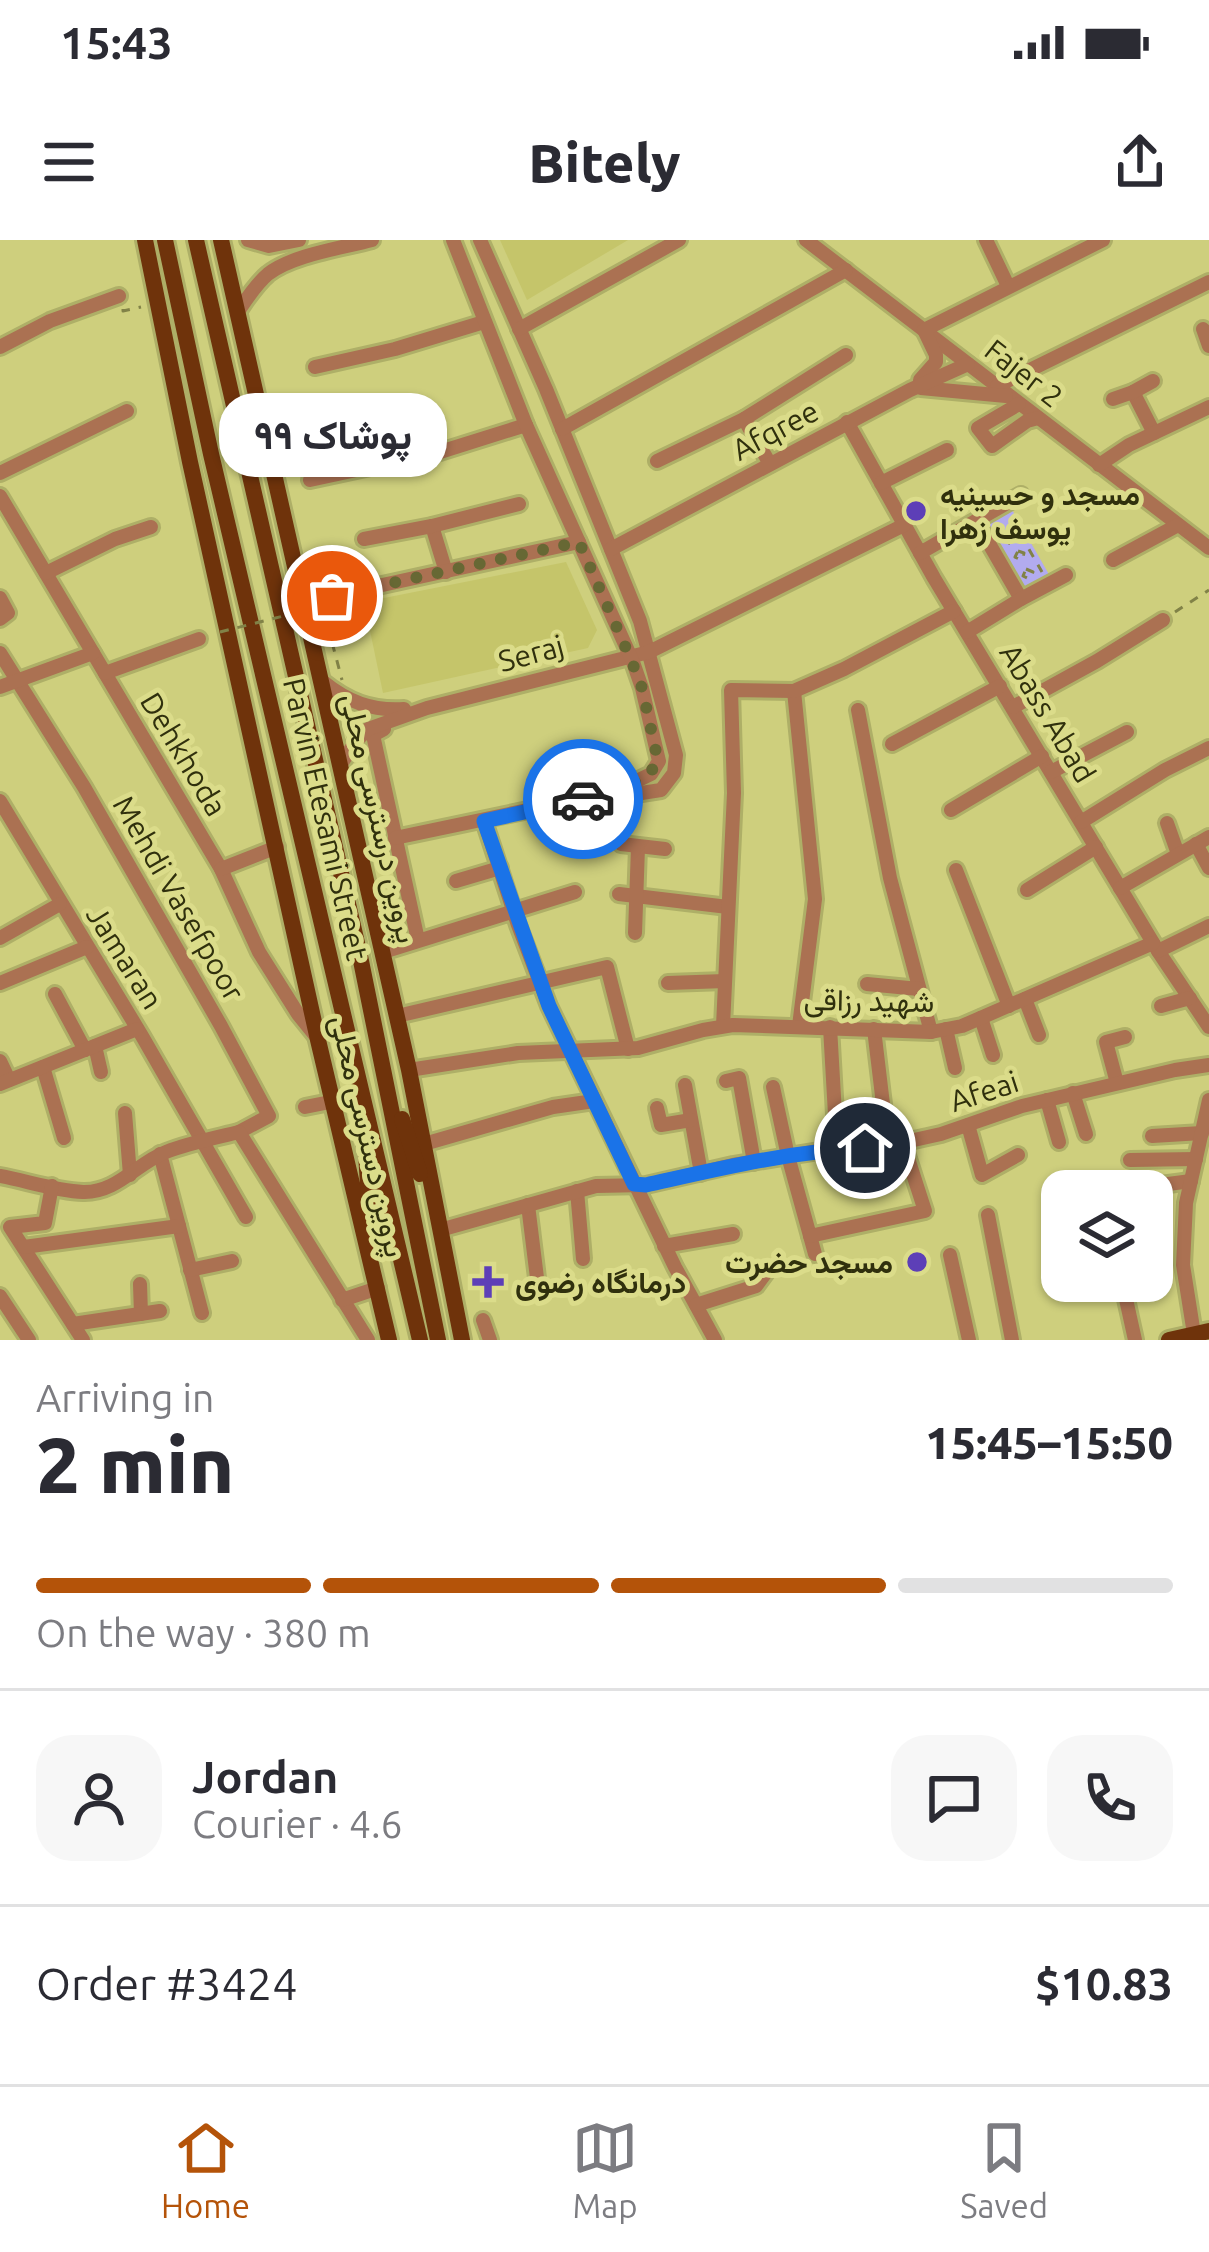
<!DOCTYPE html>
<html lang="en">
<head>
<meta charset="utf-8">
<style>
	body { margin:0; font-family:Ubuntu,Vazirmatn,sans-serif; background:#f7f7f7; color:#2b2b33; height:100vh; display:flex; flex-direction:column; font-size:45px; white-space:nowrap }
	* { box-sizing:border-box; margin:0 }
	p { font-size:39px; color:#7c7c81 }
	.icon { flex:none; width:66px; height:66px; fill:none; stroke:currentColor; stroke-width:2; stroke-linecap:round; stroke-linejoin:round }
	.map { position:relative; height:1100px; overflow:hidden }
	.drawer { display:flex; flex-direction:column; background:#fff; flex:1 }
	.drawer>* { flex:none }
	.tools { position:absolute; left:1041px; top:930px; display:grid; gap:24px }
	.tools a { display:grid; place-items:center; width:132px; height:132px; border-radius:24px; background:#fff; box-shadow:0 3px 9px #0004; font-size:60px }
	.pin { position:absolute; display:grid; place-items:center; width:102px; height:102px; color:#fff; margin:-51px; border:6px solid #fff; border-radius:50%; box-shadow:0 3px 12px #0007 }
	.courier { position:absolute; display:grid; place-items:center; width:120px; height:120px; margin:-60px; border:9px solid #1a73e8; border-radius:50%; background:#fff; color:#222; box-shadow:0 3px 15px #0007 }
	.bubble { position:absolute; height:84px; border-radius:36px; background:#fff; box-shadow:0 3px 9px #0004; font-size:39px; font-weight:800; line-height:84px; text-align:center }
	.head em { font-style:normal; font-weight:800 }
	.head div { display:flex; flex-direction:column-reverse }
	.head { display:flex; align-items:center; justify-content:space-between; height:204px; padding:0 36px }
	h1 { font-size:78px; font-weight:800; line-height:90px }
	.bar { display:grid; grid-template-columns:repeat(4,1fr); gap:18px 12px; align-content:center; height:144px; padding:0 36px }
	.bar i { height:15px; border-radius:9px; background:#e1e1e2 }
	.bar .selected { background:#b45309 }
	.bar p { grid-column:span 4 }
	.line { display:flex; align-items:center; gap:30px; padding:0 36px; border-top:3px solid #e1e1e2 }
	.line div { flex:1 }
	.round { display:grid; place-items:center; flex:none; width:126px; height:126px; border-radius:36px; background:#f7f7f7 }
	.status { display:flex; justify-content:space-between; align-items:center; height:84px; padding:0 60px; background:#fff; direction:ltr }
	.status svg { height:33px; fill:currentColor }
	header { display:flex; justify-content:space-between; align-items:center; height:156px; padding:0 36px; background:#fff; font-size:54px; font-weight:800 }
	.menu { display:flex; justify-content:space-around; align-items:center; height:168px; border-top:3px solid #e1e1e2; background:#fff; font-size:33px; color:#7c7c81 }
	.menu a { display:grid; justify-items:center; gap:6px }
	.menu .selected { color:#b45309 }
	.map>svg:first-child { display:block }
	.built { fill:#c5c56a }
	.green { fill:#b2abef }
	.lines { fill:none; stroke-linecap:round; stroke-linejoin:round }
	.minor-casing { stroke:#aeaf67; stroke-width:20 }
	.major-casing { stroke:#aeaf67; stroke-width:22 }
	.path { stroke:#818247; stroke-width:3; stroke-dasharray:9 9; stroke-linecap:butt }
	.minor { stroke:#ab7152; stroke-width:14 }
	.major { stroke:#6f330b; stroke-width:16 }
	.path-bridge { stroke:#818247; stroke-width:3; stroke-dasharray:9 9; stroke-linecap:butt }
	.done { stroke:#676834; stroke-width:12; stroke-dasharray:0 21.6 }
	.route { stroke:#1a73e8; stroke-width:15 }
	.poi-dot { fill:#5d3fb7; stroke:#dbdc8a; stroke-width:4.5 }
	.labels { text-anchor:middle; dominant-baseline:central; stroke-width:10; stroke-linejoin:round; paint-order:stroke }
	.street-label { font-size:30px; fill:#30300d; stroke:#dbdc8a }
	.poi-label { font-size:30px; font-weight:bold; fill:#30300d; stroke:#dbdc8a; text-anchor:start }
</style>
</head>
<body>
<div class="status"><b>15:43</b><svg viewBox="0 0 49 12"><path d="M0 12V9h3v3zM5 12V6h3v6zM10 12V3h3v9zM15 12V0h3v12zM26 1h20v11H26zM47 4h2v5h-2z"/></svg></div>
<header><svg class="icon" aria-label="menu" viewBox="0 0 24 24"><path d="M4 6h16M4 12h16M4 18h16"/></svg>Bitely<svg class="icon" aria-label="share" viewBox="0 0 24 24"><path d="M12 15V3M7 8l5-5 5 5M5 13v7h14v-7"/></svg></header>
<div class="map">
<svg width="1209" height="1100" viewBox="0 0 1209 1100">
	<rect width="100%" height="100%" fill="#cecf7d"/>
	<g class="built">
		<path d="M500 0H628L527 60Z"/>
		<path d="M566 322 597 390 588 408 383 453 364 362Z"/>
	</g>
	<path class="green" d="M1011 268 1051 338 1022 352 985 283Z"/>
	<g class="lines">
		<defs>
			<g id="minor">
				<path d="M248 0 269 6 299 0"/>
				<path d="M480 0 546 149 640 381 676 515 674 533 661 550 635 554 614 552"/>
				<path d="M806 0 1209 308"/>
				<path d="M986 0 1008 46"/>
				<path d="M237 73C246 60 255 45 268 34 292 15 342 8 372 0"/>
				<path d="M519 89 679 0"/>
				<path d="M1203 89 1209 106"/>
				<path d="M0 107 50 81 119 56"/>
				<path d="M315 127 395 109 484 82"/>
				<path d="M920 140 936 122V115L924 90 1103 0"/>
				<path d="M997 146 1209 42"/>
				<path d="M921 148 1006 156"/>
				<path d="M1133 152 1154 193"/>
				<path d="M1113 159 1133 152 1153 141"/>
				<path d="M1019 164 978 188 992 206 1027 181 1038 178"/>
				<path d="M744 179 770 224"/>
				<path d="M847 182 934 338 1158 711 1209 787"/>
				<path d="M562 189 846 30"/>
				<path d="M657 221 744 179 846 115"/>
				<path d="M1099 225 1129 205 1209 167"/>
				<path d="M0 233 127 171"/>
				<path d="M310 240 440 212 526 185"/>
				<path d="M881 243 947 210"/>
				<path d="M0 256 221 629 259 712 298 774 315 795"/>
				<path d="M976 281 1021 359"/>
				<path d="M432 286 446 332"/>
				<path d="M364 299 432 286 519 264"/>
				<path d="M611 309 910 150 968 124"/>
				<path d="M920 313 1021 255"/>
				<path d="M1113 320 1178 285"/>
				<path d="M46 333 115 299 151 287"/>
				<path d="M332 356 579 302"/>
				<path d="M0 358 8 373 0 379"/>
				<path d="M967 392 1021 359 1066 335"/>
				<path d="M0 413 84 547 221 786 269 876 239 892"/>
				<path d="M105 433 199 399"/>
				<path d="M322 441C348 462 371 471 404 469"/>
				<path d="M0 447 93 413"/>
				<path d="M794 451 815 659 799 786"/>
				<path d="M1013 467 1097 421 1163 380"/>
				<path d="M858 470 890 638 931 792"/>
				<path d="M384 489 373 495 418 700"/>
				<path d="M892 504 1000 446"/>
				<path d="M341 524 356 501 368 489 427 468 649 412 904 285"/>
				<path d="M1051 532 1127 492"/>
				<path d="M0 561 142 796 246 977"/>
				<path d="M951 570 1042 516"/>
				<path d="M484 581 518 685 549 766 675 1027 715 1100"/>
				<path d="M1081 582 1165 530 1209 508"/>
				<path d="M1167 583 1178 614"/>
				<path d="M395 598 614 552 651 534 659 521 642 448 633 422 526 185 453 0"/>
				<path d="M621 604 665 609"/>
				<path d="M1196 604 1209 628"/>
				<path d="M221 629 277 607"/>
				<path d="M956 630 1009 766"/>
				<path d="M456 641 500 628"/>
				<path d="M1120 648 1209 597"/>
				<path d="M1027 650 1096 607"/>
				<path d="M619 654 728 667"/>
				<path d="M635 693 638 607"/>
				<path d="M0 698 60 664"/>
				<path d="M1158 711 1209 686"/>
				<path d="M383 712 575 652"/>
				<path d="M0 743 87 707"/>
				<path d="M668 743 725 741"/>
				<path d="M867 744 919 749"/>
				<path d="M55 754 85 810"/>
				<path d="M1025 759 1039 795"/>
				<path d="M1161 766 1190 758"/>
				<path d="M397 776 607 727 628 809"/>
				<path d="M981 778 993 815"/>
				<path d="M723 786 734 553 731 450 794 451 844 429 954 371"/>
				<path d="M830 787 837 909"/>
				<path d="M874 789 888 906"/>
				<path d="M946 789 955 828"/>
				<path d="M95 806 101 832"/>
				<path d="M0 821 9 840"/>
				<path d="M43 827 64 898"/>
				<path d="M409 830 518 813 638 808 703 790 733 785 931 792 962 786 1153 703"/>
				<path d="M726 841 739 838 754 922"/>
				<path d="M1117 843 1106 802 1125 797"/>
				<path d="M0 844 137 789"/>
				<path d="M685 845 701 933"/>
				<path d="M773 847 788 916 815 1014"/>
				<path d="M1073 853 1086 894"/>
				<path d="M1047 860 1059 902"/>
				<path d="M305 867 335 861"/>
				<path d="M657 868 661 885 691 880"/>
				<path d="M125 873 130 935"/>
				<path d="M968 885 982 935 1018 915"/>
				<path d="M1152 896 1202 893"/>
				<path d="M424 904 553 867 594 861"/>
				<path d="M160 914 202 1073"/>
				<path d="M1130 920 1196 919"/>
				<path d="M0 936C27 941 56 951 83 952 117 953 137 923 166 912 189 903 215 898 239 892L368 1100"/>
				<path d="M52 946 45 983 10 987 83 1100"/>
				<path d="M1153 946 1191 941"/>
				<path d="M577 951 583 1019"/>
				<path d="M528 965 538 1046"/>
				<path d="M988 975 1012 1100"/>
				<path d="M440 990 596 946 646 945 733 925 825 910 896 904 941 894 1022 866 1175 830 1209 825"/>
				<path d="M810 996 925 971 903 903"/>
				<path d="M664 1006 733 994"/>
				<path d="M24 1007 179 986"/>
				<path d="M950 1015 969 1100"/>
				<path d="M190 1030 232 1021"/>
				<path d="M1122 1041 1135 1100"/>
				<path d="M140 1044 141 1074"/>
				<path d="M0 1056 29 1100"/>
				<path d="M342 1060 378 1048"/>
				<path d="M696 1065 756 1046 767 1031"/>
				<path d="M483 1080 490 1100"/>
				<path d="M73 1084 160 1071"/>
				<path d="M1194 1094 1183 1025 1186 963 1209 860"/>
			</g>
			<g id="major">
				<path d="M145 0 190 222 318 800 389 1100"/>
				<path d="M165 0 211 214 420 1100"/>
				<path d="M196 0 360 716 438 1100"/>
				<path d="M221 0 409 830 462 1100"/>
				<path d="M402 879 420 934"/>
				<path d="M365 896 370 978"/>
				<path d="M1169 1100 1209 1091"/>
			</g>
		</defs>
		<use href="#minor" class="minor-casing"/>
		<use href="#major" class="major-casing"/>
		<g class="path">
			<path d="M123 69V71L141 67"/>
			<path d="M1011 278 1042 332"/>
			<path d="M1009 295 1016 299 1013 305 1007 302Z"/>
			<path d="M1018 311 1024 313 1022 320 1015 317Z"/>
			<path d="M1026 329 1033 332 1029 339 1023 336Z"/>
			<path d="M323 368 342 440"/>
			<path d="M1175 372 1209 350"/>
			<path d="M329 382 337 380 335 368"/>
		</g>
		<use href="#minor" class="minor"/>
		<use href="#major" class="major"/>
		<path class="path-bridge" d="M220 392 323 366"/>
	</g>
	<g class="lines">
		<path class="done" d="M332 356 579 302 632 422 642 448 658 521C646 545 608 553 583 559"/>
		<path class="route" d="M583 559 484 581 549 766 634 944 646 945C718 929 791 911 865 908"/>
	</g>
	<g class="poi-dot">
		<circle cx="916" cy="271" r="12"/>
		<circle cx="917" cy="1022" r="12"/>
		<path d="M482 1024h12v12h12v12h-12v12h-12v-12h-12v-12h12z"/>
	</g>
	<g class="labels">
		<g class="street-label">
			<text transform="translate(1024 133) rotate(38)">Fajer 2</text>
			<text transform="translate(775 190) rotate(-28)">Afqree</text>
			<text transform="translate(531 413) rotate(-15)">Seraj</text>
			<text transform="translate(1048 473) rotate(59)">Abass Abad</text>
			<text transform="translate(184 514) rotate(59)">Dehkhoda</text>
			<text transform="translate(380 578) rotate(77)">پروین درسترسی محلی</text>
			<text transform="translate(326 579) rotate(77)">Parvin Etesami Street</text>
			<text transform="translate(179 658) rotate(60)">Mehdi Vasefpoor</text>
			<text transform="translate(125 717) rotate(58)">Jamaran</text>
			<text transform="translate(869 760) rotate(1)">شهید رزاقی</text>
			<text transform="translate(984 851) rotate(-18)">Afeai</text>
			<text transform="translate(369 896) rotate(77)">پروین دسترسی محلی</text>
		</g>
		<g class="poi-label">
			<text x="940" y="254">مسجد و حسینیه<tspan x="940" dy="34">یوسف زهرا</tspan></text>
			<text x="893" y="1022" text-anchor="end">مسجد حضرت</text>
			<text x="515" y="1042">درمانگاه رضوی</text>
		</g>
	</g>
</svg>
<div class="tools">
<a><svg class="icon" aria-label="layers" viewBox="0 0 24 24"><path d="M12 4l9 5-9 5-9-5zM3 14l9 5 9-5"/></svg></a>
</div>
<div class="pin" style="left:332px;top:356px;background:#ea580c"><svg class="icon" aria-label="bag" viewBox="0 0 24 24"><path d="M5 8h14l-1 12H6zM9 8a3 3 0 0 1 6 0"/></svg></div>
<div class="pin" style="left:865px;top:908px;background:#1f2937"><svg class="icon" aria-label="home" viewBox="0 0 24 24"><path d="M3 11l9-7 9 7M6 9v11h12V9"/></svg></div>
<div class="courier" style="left:583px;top:559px"><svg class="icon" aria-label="car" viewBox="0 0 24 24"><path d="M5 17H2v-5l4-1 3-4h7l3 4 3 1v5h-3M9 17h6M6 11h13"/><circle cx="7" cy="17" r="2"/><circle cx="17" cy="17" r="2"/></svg></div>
<div class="bubble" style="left:219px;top:153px;width:228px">پوشاک ۹۹</div>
</div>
<section class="drawer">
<div class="head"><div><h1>2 min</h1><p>Arriving in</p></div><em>15:45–15:50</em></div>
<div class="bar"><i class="selected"></i><i class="selected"></i><i class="selected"></i><i></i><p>On the way · 380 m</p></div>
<div class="line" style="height:216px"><a class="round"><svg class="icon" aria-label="person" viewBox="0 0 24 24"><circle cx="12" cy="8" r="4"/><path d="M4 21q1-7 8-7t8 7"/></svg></a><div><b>Jordan</b><p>Courier · 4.6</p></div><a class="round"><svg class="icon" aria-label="chat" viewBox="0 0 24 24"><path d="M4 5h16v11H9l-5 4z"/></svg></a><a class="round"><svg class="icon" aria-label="phone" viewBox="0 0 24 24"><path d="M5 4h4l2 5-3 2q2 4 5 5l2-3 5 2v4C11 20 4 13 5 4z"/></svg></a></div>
<div class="line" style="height:156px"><div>Order #3424</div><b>$10.83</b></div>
</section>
<nav class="menu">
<a class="selected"><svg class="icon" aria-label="home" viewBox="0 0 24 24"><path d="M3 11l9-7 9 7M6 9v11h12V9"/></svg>Home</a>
<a><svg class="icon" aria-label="map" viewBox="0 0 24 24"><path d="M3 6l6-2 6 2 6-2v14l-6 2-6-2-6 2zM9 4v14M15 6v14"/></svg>Map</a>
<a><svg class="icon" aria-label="saved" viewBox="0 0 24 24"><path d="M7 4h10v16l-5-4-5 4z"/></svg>Saved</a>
</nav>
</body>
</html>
